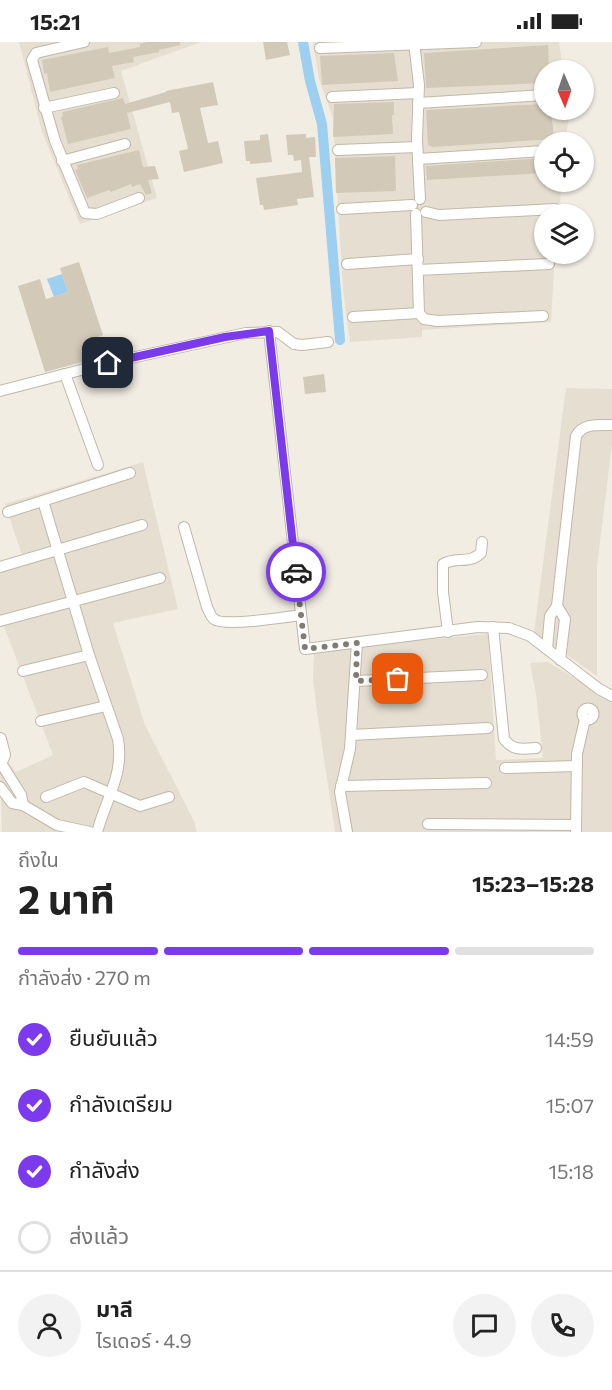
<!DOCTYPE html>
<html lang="th">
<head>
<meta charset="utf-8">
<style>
	body { margin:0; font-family:Commissioner,"Noto Sans Thai",sans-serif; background:#f2f2f2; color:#222; height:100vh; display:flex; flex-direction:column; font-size:22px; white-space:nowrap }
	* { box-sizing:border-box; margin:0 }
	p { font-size:20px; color:#767676 }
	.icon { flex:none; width:33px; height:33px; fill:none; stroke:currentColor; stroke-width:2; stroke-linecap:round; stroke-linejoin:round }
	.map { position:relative; height:790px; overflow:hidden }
	.drawer { display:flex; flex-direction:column; background:#fff; flex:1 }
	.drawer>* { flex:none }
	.needle { width:39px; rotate:178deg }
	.fabs { position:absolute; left:534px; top:18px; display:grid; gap:12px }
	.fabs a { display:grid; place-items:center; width:60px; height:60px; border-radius:50%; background:#fff; box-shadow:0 2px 4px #0004; font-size:30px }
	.pin { position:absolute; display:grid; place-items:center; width:51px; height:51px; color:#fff; margin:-26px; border-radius:12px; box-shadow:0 3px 9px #0006 }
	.courier { position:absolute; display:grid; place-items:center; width:60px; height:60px; margin:-30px; border:4px solid #7c3aed; border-radius:50%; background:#fff; color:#222; box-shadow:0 2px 8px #0007 }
	.headline em { font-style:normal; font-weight:700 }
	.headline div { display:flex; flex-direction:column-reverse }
	.headline { display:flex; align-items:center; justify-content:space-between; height:102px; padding:0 18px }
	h1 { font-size:39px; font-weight:700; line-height:45px }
	.bar { display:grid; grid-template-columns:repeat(4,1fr); gap:9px 6px; align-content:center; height:72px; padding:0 18px }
	.bar i { height:8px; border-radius:4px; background:#e0e0e0 }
	.bar .selected { background:#7c3aed }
	.bar p { grid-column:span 4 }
	.line { display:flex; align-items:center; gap:15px; padding:0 18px; border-top:2px solid #e0e0e0 }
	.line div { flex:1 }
	.round { display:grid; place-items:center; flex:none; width:63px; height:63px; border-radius:32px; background:#f2f2f2 }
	ol { padding:0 18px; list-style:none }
	li { display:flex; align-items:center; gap:18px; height:66px }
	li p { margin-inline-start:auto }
	li .icon { padding:6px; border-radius:50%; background:#7c3aed; color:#fff; stroke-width:4 }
	li:last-child { color:#767676 }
	li i { width:33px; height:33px; border:3px solid #e0e0e0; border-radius:50% }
	.status { display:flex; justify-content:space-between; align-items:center; height:42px; padding:0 30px; background:#fff; direction:ltr }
	.status svg { height:16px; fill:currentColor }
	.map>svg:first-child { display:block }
	.residential { fill:#e6dfd1 }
	.water { fill:#9dcff1 }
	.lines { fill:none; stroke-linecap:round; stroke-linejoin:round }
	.canal { stroke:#9dcff1; stroke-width:10 }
	.building { fill:#d3c9b8 }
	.minor-casing { stroke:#c0b8a8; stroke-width:12 }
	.tertiary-casing { stroke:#c0b8a8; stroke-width:14 }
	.minor { stroke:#fff; stroke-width:10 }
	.tertiary { stroke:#fff; stroke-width:12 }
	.done { stroke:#817b71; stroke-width:6; stroke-dasharray:0 10.8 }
	.route { stroke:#7c3aed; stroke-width:8 }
</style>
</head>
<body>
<div class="status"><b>15:21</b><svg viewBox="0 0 49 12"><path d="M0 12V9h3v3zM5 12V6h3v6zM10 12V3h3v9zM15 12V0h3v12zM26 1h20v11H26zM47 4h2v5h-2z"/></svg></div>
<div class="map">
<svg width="612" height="790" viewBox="0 0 612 790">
	<rect width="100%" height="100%" fill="#f2ede3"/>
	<g class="residential">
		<path d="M19 0H201L121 29 157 156 80 182 42 90Z"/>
		<path d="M313 0H559L563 28H544V68H568L569 76 565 100H544V140H561L560 172H544V212H555L551 280 422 288V295L350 300 343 248 333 76 319 37Z"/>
		<path d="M566 346 612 347V402L597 525V634L534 590Z"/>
		<path d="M143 420 178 567 113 581 145 683 194 779 197 790H2L0 729 6 718 16 730 53 713 0 574V519L22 513 5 462Z"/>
		<path d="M488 592 496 718 543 716 536 652 530 621 548 620 612 659V790H335L317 670 313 637 314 611 355 604Z"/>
	</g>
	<path class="water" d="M62 232 68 250 54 255 47 237Z"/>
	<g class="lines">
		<path class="canal" d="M303 0 310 39 322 82 340 298"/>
	</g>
	<g class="building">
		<path d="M148 0H180V3L159 8V10L133 15 134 20 112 24 115 36 50 50 47 31 44 32 42 18 108 5 109 11 140 5V2Z"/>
		<path d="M263 0H287L290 13 266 18Z"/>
		<path d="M548 3 549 28H544V41L426 46 424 11Z"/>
		<path d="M394 11 398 39 322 43 320 14Z"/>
		<path d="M213 40 218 63 200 66 208 101 218 99 223 121 184 130 179 109 188 107 179 70 172 71 170 60 127 71 131 87 68 102 61 75 63 74 62 70 123 56 125 62 166 50V49Z"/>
		<path d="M394 60V73H392L393 92 333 95 334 62Z"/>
		<path d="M544 62V68H551L554 97 433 105 428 103 426 68Z"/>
		<path d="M268 92 272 120 250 122V119H246L244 99 260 98V93Z"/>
		<path d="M302 92H306V96L315 95 316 115H309L314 155 297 157 298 163 264 168 263 163H260L256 136 302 130 301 118 294 119 293 113H288L286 93Z"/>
		<path d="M139 108 143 125 155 124 159 137 148 138 152 151 146 153 140 142 132 145 131 142 111 150 109 148 87 156 75 128 78 127 77 123Z"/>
		<path d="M395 114 396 149 336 151 335 116Z"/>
		<path d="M544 116V131L427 138 426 124Z"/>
		<path d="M79 220 103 293 96 296 100 308 96 310 98 316 45 330 18 244 40 237 46 257 68 250 60 226Z"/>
		<path d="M324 332 326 350 305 352 303 335Z"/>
	</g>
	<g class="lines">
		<defs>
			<g id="minor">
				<path d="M84 0 36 11 32 18 55 99 85 171 97 172 139 156"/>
				<path d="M414 0 419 43 417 97 420 157"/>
				<path d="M320 6 476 0"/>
				<path d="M332 55 418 51"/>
				<path d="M418 61 544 53"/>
				<path d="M44 66 114 51"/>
				<path d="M338 108 417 105"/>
				<path d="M418 117 544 109"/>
				<path d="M62 119 125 102"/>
				<path d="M342 167 412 163"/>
				<path d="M426 170 439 173 555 167"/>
				<path d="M416 172 419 271 424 277 438 279 543 274"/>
				<path d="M347 222 418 217"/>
				<path d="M418 228 549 222"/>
				<path d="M353 275 419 271"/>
				<path d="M269 289 305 607 478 585 509 586 530 594 599 647 612 654"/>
				<path d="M65 332 98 423"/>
				<path d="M0 349 108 321 246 291 278 290 294 302 302 303 328 300"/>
				<path d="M43 459 89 613 118 697C124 732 107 755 98 787"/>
				<path d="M8 470 130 431"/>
				<path d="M184 485 207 565C209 569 211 575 214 577 223 585 286 575 301 573"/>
				<path d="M0 525 142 483"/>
				<path d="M557 564 565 577 560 618"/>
				<path d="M0 579 160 536"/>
				<path d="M493 585 504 697C513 709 522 707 536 706"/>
				<path d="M448 590 443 550V522C457 514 468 523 481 511L482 500"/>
				<path d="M547 607 550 574 557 564 576 394C583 381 598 383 612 383"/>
				<path d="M23 629 89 613"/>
				<path d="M356 639 482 633"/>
				<circle cx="588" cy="672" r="5.5"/>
				<path d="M41 679 106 664"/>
				<path d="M351 693 488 686"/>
				<path d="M1 721 21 753 23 763"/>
				<path d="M505 726 577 724"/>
				<path d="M341 744 486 741"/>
				<path d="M0 745 12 761 23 763 57 783 90 790"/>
				<path d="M46 755 84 740 140 764 169 755"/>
				<path d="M428 782 576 783"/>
				<path d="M347 790 340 750 350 707 357 601"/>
				<path d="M576 790 577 712 585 677"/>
			</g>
			<path id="tertiary" d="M0 697 4 713 0 722"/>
		</defs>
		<use href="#minor" class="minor-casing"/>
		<use href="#tertiary" class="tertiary-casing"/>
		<use href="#minor" class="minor"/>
		<use href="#tertiary" class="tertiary"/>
	</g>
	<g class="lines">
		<path class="done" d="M296 530 305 607 357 601 356 639 398 637"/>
		<path class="route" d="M108 321 225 295 269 289 296 530"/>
	</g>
</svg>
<div class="fabs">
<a><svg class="needle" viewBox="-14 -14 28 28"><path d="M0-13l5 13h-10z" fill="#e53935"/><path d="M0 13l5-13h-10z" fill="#767676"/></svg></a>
<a><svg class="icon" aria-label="locate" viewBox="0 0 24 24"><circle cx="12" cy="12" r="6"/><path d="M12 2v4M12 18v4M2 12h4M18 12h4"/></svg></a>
<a><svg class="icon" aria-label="layers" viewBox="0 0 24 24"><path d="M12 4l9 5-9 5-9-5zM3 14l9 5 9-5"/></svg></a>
</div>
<div class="pin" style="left:398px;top:637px;background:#ea580c"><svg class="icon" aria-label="bag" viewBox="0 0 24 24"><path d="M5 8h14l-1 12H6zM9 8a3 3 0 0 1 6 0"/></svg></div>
<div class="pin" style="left:108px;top:321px;background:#1f2937"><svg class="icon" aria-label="home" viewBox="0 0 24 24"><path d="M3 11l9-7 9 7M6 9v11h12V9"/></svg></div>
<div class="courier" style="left:296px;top:530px"><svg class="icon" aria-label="car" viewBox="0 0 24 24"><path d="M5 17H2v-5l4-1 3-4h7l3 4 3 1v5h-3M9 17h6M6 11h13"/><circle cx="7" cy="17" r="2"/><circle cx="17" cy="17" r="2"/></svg></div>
</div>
<section class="drawer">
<div class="headline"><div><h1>2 นาที</h1><p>ถึงใน</p></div><em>15:23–15:28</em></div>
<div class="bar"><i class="selected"></i><i class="selected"></i><i class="selected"></i><i></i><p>กำลังส่ง · 270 m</p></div>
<ol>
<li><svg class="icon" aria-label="check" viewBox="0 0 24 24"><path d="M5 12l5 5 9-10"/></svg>ยืนยันแล้ว<p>14:59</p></li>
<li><svg class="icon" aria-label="check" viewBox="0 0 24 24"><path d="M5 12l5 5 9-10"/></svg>กำลังเตรียม<p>15:07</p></li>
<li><svg class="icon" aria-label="check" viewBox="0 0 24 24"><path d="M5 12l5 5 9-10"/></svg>กำลังส่ง<p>15:18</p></li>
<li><i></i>ส่งแล้ว</li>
</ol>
<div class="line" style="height:108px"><a class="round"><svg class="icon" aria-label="person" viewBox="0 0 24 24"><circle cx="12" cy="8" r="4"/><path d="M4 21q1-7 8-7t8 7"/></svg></a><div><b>มาลี</b><p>ไรเดอร์ · 4.9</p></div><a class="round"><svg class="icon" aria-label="chat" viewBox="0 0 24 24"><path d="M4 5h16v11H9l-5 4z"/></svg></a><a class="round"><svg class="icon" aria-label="phone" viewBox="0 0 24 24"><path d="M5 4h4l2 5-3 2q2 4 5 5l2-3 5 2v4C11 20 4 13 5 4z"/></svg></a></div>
</section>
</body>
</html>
